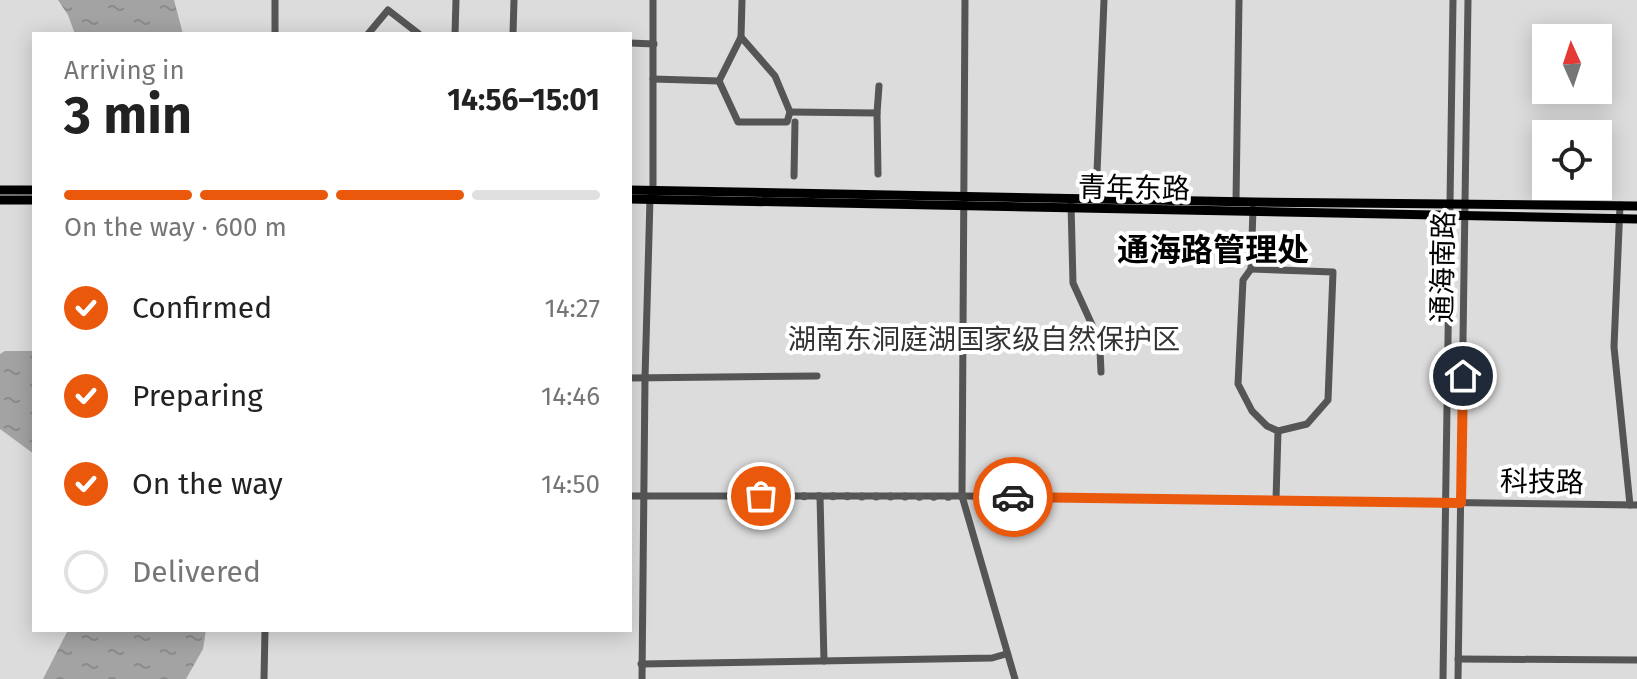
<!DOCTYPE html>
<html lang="en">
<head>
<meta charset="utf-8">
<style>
	body { margin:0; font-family:"Fira Sans","Noto Sans SC",sans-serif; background:#f6f6f6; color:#222; height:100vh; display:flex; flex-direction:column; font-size:30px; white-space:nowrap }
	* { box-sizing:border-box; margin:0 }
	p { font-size:26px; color:#767676 }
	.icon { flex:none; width:44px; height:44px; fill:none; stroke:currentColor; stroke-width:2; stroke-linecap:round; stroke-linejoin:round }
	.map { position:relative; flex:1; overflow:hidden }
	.side { position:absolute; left:32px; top:32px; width:600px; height:600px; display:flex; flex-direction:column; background:#fff; border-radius:0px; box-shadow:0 4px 20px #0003 }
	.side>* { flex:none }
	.needle { width:52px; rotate:357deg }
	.buttons { position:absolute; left:1532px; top:24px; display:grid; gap:16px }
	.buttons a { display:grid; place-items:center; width:80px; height:80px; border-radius:0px; background:#fff; box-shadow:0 4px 20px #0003; font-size:40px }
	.pin { position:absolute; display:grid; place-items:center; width:68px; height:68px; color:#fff; margin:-34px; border:4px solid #fff; border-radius:50%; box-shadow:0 2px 8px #0007 }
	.courier { position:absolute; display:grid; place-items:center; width:80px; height:80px; margin:-40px; border:6px solid #ea580c; border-radius:50%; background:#fff; color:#222; box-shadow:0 2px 10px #0007 }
	.headline em { font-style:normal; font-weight:700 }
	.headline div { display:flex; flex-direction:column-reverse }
	.headline { display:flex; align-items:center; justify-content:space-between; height:136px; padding:0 32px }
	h1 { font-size:52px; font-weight:700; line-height:60px }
	.bar { display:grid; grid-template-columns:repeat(4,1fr); gap:12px 8px; align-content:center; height:96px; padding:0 32px }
	.bar i { height:10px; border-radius:6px; background:#e0e0e0 }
	.bar .current { background:#ea580c }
	.bar p { grid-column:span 4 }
	ol { padding:0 32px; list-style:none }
	li { display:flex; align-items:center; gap:24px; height:88px }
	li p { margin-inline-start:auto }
	li .icon { padding:8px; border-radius:50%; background:#ea580c; color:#fff; stroke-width:4 }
	li:last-child { color:#767676 }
	li i { width:44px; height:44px; border:4px solid #e0e0e0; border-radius:50% }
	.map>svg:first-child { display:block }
	.park { fill:#dcdcdc; fill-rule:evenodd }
	.water { fill:url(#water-ripples) }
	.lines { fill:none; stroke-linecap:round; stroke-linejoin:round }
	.minor { stroke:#555; stroke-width:7 }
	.major { stroke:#000; stroke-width:9 }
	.done { stroke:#595959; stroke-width:8; stroke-dasharray:0 14.4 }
	.route { stroke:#ea580c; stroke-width:10 }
	.labels { text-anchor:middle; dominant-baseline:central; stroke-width:8; stroke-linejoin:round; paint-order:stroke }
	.street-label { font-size:28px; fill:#000; stroke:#fff }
	.park-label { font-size:28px; fill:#333; stroke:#fff }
	.quarter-label { font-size:32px; font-weight:bold; fill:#000; stroke:#fff }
</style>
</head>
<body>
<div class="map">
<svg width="1637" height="679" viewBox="0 0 1637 679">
	<defs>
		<pattern id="water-ripples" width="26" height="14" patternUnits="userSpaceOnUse" patternTransform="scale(2)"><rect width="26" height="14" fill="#a3a3a3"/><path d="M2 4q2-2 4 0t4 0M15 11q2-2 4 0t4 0" fill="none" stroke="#8b8b8b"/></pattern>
	</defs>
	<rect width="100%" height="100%" fill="#fff"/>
	<path class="park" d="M0 0H1637V679H0ZM34 34H630V630H34ZM1546 38H1598V90H1546ZM1546 134H1598V186H1546Z"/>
	<g class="water">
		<path d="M58 0H174L183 34H75L68 15Z"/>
		<path d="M5 351H34V454L0 429V354Z"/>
		<path d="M68 630H206L203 649 186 679H43Z"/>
	</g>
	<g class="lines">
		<g class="minor">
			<path d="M965 0 962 496 1015 679"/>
			<path d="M275 34V0"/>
			<path d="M368 34 388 10 419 34"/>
			<path d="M455 34 456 0"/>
			<path d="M513 34 514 0"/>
			<path d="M630 43 654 44"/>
			<path d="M653 79 719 81 741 37 742 0"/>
			<path d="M719 81 738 122H787L790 112 775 76 741 37"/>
			<path d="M790 112 877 113 878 174"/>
			<path d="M877 113 879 86"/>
			<path d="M794 176 795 122"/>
			<path d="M1096 197 1104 0"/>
			<path d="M1236 201 1239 0"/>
			<path d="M1071 204 1073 283 1093 327 1100 350 1101 372"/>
			<path d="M1620 205 1614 347 1630 505"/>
			<path d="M1253 209 1251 269 1243 280 1238 384 1252 411 1267 426 1278 431 1276 500"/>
			<path d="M1251 269 1333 272 1328 400 1307 424 1278 431"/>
			<path d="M630 378 817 376"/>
			<path d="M630 496H962L1637 505"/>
			<path d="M820 496 824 661"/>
			<path d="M1458 659 1637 660"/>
			<path d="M641 664 992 658 1006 654"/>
			<path d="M264 679 265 630"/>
			<path d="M642 679 645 378 650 199 653 190V0"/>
			<path d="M1443 679 1453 0"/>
			<path d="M1458 679 1468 0"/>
		</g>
		<g class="major">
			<path d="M0 190H34"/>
			<path d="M630 190 1254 202 1637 206"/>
			<path d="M630 199 1637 219"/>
			<path d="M0 200H34"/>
		</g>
	</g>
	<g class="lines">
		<path class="done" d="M761 496 1013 497"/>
		<path class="route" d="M1013 497 1461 503 1463 376"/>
	</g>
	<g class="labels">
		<g class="street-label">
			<text transform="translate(1134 188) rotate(1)">青年东路</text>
			<text transform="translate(1443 267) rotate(-89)">通海南路</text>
			<text transform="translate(1542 482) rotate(1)">科技路</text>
		</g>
		<g class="park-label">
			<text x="984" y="339">湖南东洞庭湖国家级自然保护区</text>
		</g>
		<g class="quarter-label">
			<text x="1213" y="250">通海路管理处</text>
		</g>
	</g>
</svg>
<div class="buttons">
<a><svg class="needle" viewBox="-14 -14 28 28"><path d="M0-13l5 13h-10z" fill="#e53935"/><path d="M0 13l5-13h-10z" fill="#767676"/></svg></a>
<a><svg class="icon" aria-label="locate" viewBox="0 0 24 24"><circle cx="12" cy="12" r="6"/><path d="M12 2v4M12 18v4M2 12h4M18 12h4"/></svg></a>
</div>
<div class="pin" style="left:761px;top:496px;background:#ea580c"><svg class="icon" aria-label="bag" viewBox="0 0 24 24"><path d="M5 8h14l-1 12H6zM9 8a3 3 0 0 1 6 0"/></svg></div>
<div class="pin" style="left:1463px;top:376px;background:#1f2937"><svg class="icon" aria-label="home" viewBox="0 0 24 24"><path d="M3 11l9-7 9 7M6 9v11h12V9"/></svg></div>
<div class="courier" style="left:1013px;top:497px"><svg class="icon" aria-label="car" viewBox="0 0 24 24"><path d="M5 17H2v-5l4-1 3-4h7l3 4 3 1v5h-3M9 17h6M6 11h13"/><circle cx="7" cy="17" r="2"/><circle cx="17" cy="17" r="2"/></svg></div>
<section class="side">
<div class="headline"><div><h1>3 min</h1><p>Arriving in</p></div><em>14:56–15:01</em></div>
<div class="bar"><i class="current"></i><i class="current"></i><i class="current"></i><i></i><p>On the way · 600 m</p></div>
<ol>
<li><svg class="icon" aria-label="check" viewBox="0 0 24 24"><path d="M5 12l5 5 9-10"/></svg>Confirmed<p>14:27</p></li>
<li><svg class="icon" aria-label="check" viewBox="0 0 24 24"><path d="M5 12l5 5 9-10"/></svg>Preparing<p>14:46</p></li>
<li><svg class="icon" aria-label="check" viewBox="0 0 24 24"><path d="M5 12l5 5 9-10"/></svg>On the way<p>14:50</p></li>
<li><i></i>Delivered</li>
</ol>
</section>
</div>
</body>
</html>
